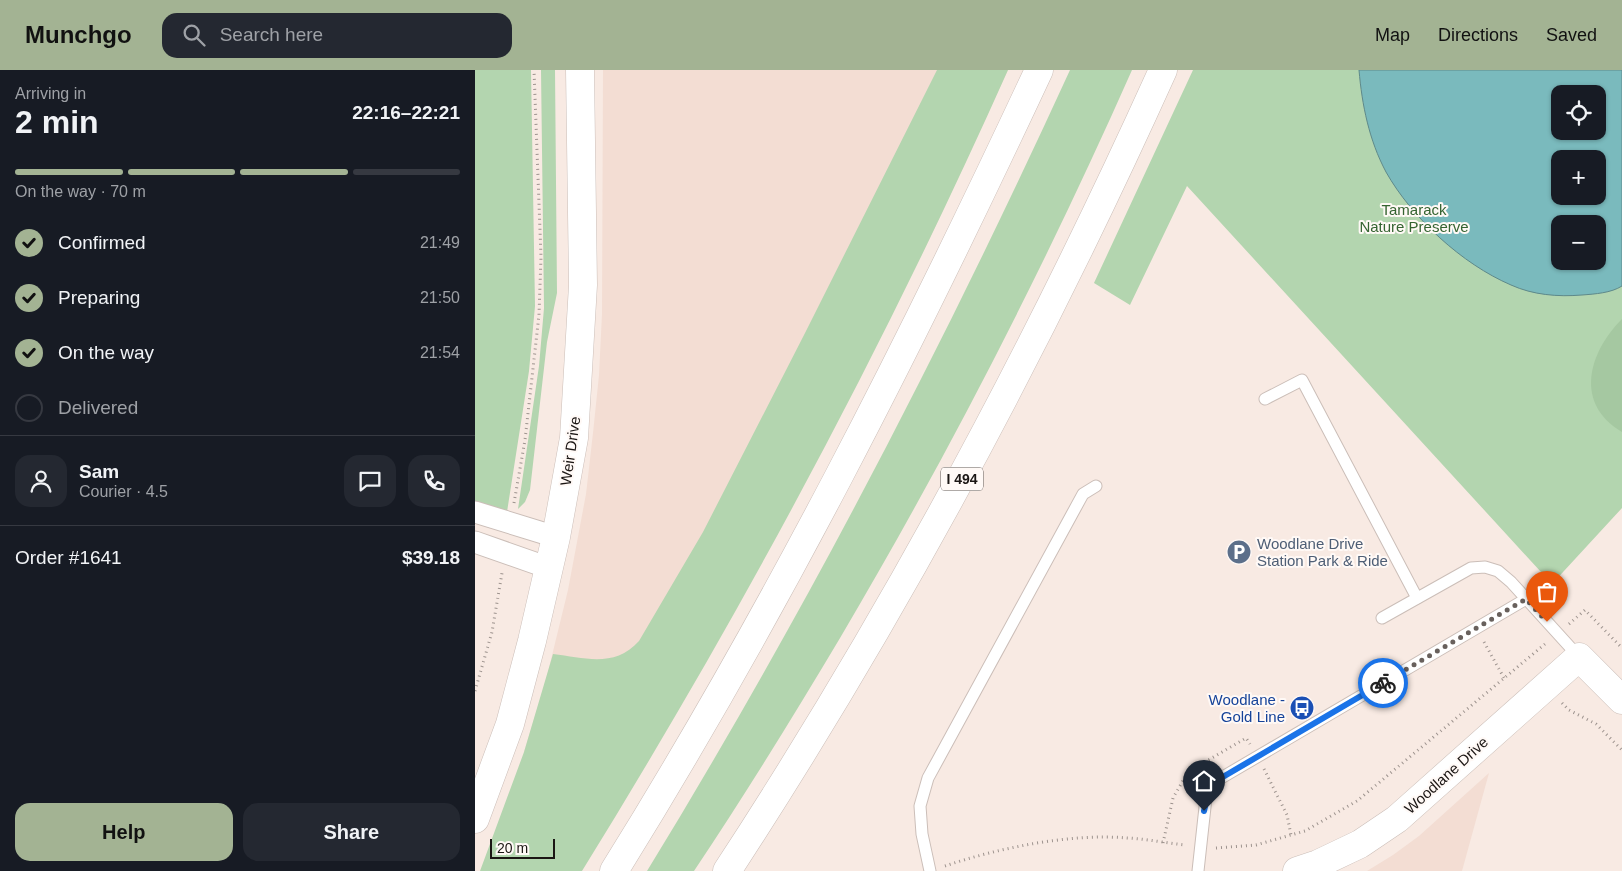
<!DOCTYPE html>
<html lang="en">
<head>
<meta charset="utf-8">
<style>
	body { margin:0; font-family:Arial,sans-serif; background:#242831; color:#f1f3f6; height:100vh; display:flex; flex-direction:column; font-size:19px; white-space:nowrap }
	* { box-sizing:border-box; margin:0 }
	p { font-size:16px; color:#9ea1a6 }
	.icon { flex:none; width:28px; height:28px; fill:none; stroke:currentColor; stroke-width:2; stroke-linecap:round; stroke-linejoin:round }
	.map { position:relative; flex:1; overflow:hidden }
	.details { display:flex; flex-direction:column; background:#171b24; width:475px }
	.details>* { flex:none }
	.buttons { position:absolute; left:1076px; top:15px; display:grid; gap:10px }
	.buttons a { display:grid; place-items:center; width:55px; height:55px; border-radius:10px; background:#171b24; box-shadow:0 1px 4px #0004; font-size:25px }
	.scale { position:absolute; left:15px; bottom:12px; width:65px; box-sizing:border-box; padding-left:5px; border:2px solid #1b1614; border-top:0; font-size:14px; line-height:18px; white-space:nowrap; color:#1b1614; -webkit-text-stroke:4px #fff9f6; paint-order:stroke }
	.pin { position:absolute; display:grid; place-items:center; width:42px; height:42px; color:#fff; margin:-51px -21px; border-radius:50% 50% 50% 0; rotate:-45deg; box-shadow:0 0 5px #0007 }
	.pin .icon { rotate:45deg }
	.courier { position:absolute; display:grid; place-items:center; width:50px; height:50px; margin:-25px; border:4px solid #1a73e8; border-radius:50%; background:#fff; color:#222; box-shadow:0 1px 6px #0007 }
	.overview em { font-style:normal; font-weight:800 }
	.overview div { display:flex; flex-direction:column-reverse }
	.overview { display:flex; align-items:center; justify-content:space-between; height:85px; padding:0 15px }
	h1 { font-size:32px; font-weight:800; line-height:38px }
	.bar { display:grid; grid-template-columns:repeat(4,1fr); gap:8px 5px; align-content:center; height:60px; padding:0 15px }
	.bar i { height:6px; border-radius:4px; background:#363941 }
	.bar .active { background:#a3b393 }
	.bar p { grid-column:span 4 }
	.line { display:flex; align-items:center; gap:12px; padding:0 15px; border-top:1px solid #363941 }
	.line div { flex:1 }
	.round { display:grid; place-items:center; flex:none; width:52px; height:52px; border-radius:15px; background:#242831 }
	ol { padding:0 15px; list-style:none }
	li { display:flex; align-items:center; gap:15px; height:55px }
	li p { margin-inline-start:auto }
	li .icon { padding:5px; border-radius:50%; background:#a3b393; color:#111; stroke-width:4 }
	li:last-child { color:#9ea1a6 }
	li i { width:28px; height:28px; border:2px solid #363941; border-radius:50% }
	.button { display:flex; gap:10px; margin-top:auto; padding:10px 15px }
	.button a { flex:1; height:58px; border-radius:15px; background:#a3b393; color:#111; font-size:20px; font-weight:800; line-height:58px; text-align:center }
	.button a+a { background:#242831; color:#f1f3f6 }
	header { display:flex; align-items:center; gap:30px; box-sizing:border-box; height:70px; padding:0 25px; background:#a3b393; color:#111 }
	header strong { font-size:24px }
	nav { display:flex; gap:28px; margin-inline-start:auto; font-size:18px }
	.search { width:350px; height:45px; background:#242831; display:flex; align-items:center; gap:12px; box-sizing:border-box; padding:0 18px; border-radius:15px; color:#9ea1a6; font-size:19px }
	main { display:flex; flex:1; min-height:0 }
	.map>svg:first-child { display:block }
	.built { fill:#f3ddd3 }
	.green { fill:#b3d5af; fill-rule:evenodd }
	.forest { fill:#a5c8a1 }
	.water { fill:#7ababd; stroke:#5e898a; fill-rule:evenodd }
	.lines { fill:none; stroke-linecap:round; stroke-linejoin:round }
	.service-casing { stroke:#cbbeb8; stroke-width:13 }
	.minor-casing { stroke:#cbbeb8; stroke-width:23 }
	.tertiary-casing { stroke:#cbbeb8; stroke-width:29 }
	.motorway-casing { stroke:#cbbeb8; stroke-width:29 }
	.path { stroke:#9d938e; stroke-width:3; stroke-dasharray:1 4; stroke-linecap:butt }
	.service { stroke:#fff; stroke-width:11 }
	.minor { stroke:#fff; stroke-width:21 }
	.tertiary { stroke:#fff; stroke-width:28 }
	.motorway { stroke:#fff; stroke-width:28 }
	.done { stroke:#68605c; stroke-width:5; stroke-dasharray:0 9 }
	.route { stroke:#1a73e8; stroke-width:6 }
	.labels { text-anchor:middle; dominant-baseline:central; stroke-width:4; stroke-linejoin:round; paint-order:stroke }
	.shield { fill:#fff9f6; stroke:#5f5a58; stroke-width:1 }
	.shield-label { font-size:14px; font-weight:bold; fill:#1b1614 }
	.park-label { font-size:15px; fill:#356431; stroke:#fff9f6 }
	.street-label { font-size:15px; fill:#1b1614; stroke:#fff9f6 }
	.service-label { font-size:15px; fill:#4e5e75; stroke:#fff9f6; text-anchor:start }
	.transit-label { font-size:15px; fill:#164399; stroke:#fff9f6; text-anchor:end }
</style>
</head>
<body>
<header>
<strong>Munchgo</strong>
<div class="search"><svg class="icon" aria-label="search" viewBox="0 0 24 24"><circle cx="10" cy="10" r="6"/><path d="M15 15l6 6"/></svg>Search here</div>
<nav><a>Map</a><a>Directions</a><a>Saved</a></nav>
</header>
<main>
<section class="details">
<div class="overview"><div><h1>2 min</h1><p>Arriving in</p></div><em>22:16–22:21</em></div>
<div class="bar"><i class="active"></i><i class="active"></i><i class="active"></i><i></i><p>On the way · 70 m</p></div>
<ol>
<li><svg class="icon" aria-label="check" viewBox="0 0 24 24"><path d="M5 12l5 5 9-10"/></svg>Confirmed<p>21:49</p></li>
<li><svg class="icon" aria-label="check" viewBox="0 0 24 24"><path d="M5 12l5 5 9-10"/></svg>Preparing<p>21:50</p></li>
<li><svg class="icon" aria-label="check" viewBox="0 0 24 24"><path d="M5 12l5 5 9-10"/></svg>On the way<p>21:54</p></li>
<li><i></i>Delivered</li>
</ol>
<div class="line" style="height:90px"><a class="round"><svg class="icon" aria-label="person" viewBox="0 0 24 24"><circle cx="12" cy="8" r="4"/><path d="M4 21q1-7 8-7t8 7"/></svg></a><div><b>Sam</b><p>Courier · 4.5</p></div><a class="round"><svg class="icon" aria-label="chat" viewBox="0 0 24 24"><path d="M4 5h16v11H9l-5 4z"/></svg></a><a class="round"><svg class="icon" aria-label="phone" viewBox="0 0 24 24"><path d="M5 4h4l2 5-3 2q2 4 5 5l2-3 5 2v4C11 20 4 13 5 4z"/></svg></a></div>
<div class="line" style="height:65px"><div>Order #1641</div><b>$39.18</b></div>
<div class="button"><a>Help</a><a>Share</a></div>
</section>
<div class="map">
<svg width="1147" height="801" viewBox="0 0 1147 801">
	<rect width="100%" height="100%" fill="#f8eae3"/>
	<g class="built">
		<path d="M128 0H533L455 168 364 348 258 544 153 724 49 682 71 610 93 520 111 424 118 363 124 305 127 244Z"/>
		<path d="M1014 703 987 801H892L918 785 944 766Z"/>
	</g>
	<g class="green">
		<path d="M0 0H56L60 236 54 301 32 442 0 434Z"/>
		<path d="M66 0H80L82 223 72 272 55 420 50 432 43 439 64 296 69 238Z"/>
		<path d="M462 0H533C410 276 266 544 107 801H5L49 682 78 584C110 588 140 598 164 571L228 462 329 265Z"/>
		<path d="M595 0H657C534 278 387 548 219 801H172C330 543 469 275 595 0Z"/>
		<path d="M718 0H1147V438L1077 514 712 116 655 235 619 213ZM1085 24H1122V61H1085ZM1085 89H1122V126H1085ZM1085 154H1122V191H1085Z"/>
	</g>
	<path class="forest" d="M1147 249V362C1099 334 1113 283 1147 249Z"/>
	<path class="water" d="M884 0H1147V216C1136 223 1120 224 1107 225 1083 227 1058 225 1036 215 987 194 937 148 911 102 894 70 887 35 884 0ZM1085 24H1122V61H1085ZM1085 89H1122V126H1085ZM1085 154H1122V191H1085Z"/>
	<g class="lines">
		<defs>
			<g id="service">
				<path d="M790 329 827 310 942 528"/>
				<path d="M907 548 996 498 1010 497 1023 501 1036 512 1104 587"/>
				<path d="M455 801 447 764 445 736 453 708 608 424 621 416"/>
				<path d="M723 801 731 728 734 719 741 711 1051 529"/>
			</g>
			<g id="minor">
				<path d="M0 442 81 467"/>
				<path d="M0 472 74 498"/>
			</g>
			<g id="tertiary">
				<path d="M0 749 35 654 57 571 81 467 99 368 108 215 105 0"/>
				<path d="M822 801 843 794 885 774 922 749 1104 587 1147 630"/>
			</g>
			<g id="motorway">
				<path d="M139 801C299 544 436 274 564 0"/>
				<path d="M252 801C420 544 562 279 688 0"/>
			</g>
		</defs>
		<use href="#service" class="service-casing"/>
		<use href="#minor" class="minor-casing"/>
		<use href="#tertiary" class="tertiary-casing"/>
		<use href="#motorway" class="motorway-casing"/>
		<g class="path">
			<path d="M39 433 50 370 64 245 66 187 59 0"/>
			<path d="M1094 554 1110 540 1147 578"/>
			<path d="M1009 572 1029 608"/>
			<path d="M0 621 17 562 27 503"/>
			<path d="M1087 633 1094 640 1121 654 1147 680"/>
			<path d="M789 699 812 745 816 765"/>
			<path d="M688 773 698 728 713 702 771 668 775 674"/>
			<path d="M741 778 781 775 830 761 882 731 1070 574"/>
			<path d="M470 796C523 778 596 763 652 768 672 769 691 773 710 775"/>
		</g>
		<use href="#service" class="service"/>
		<use href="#minor" class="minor"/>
		<use href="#tertiary" class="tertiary"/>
		<use href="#motorway" class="motorway"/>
	</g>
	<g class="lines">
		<path class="done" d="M908 613 1051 529 1072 552"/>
		<path class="route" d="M729 741 734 719 741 711 908 613"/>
	</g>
	<defs>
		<symbol id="parking-disc" viewBox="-11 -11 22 22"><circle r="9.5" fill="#5c6f8a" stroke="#fff9f6"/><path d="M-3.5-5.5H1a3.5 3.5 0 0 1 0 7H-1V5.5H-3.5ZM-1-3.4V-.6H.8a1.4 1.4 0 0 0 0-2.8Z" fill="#fff"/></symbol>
		<symbol id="bus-disc" viewBox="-11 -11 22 22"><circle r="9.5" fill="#1a4fb4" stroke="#fff9f6"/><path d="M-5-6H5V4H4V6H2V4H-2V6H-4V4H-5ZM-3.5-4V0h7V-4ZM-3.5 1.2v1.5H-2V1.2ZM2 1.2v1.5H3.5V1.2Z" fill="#fff"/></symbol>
	</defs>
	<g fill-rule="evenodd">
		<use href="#parking-disc" x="750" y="468" width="28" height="28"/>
		<use href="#bus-disc" x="813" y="624" width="28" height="28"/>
	</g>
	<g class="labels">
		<rect class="shield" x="466" y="397.5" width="42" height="23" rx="4"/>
		<g class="shield-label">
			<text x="487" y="409">I 494</text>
		</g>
		<g class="park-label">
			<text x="939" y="139">Tamarack<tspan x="939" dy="17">Nature Preserve</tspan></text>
		</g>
		<g class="street-label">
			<text transform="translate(95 381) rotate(-82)">Weir Drive</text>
			<text transform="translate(971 705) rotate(-42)">Woodlane Drive</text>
		</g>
		<g class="service-label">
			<text x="782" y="473">Woodlane Drive<tspan x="782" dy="17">Station Park &amp; Ride</tspan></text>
		</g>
		<g class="transit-label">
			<text x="810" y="629">Woodlane -<tspan x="810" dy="17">Gold Line</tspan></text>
		</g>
	</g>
</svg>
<div class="buttons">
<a><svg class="icon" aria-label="locate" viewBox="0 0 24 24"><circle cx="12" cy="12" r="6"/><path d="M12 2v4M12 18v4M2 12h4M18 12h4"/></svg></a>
<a>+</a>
<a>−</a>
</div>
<div class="scale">20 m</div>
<div class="pin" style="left:1072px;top:552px;background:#ea580c"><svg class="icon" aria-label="bag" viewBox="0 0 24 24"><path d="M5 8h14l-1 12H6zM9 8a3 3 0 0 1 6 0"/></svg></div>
<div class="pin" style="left:729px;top:741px;background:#1f2937"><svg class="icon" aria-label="home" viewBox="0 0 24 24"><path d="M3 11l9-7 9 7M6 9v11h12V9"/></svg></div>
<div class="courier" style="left:908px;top:613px"><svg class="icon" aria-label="bike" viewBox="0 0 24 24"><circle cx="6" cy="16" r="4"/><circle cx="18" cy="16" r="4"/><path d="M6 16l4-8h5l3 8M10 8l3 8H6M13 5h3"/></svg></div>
</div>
</main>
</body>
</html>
